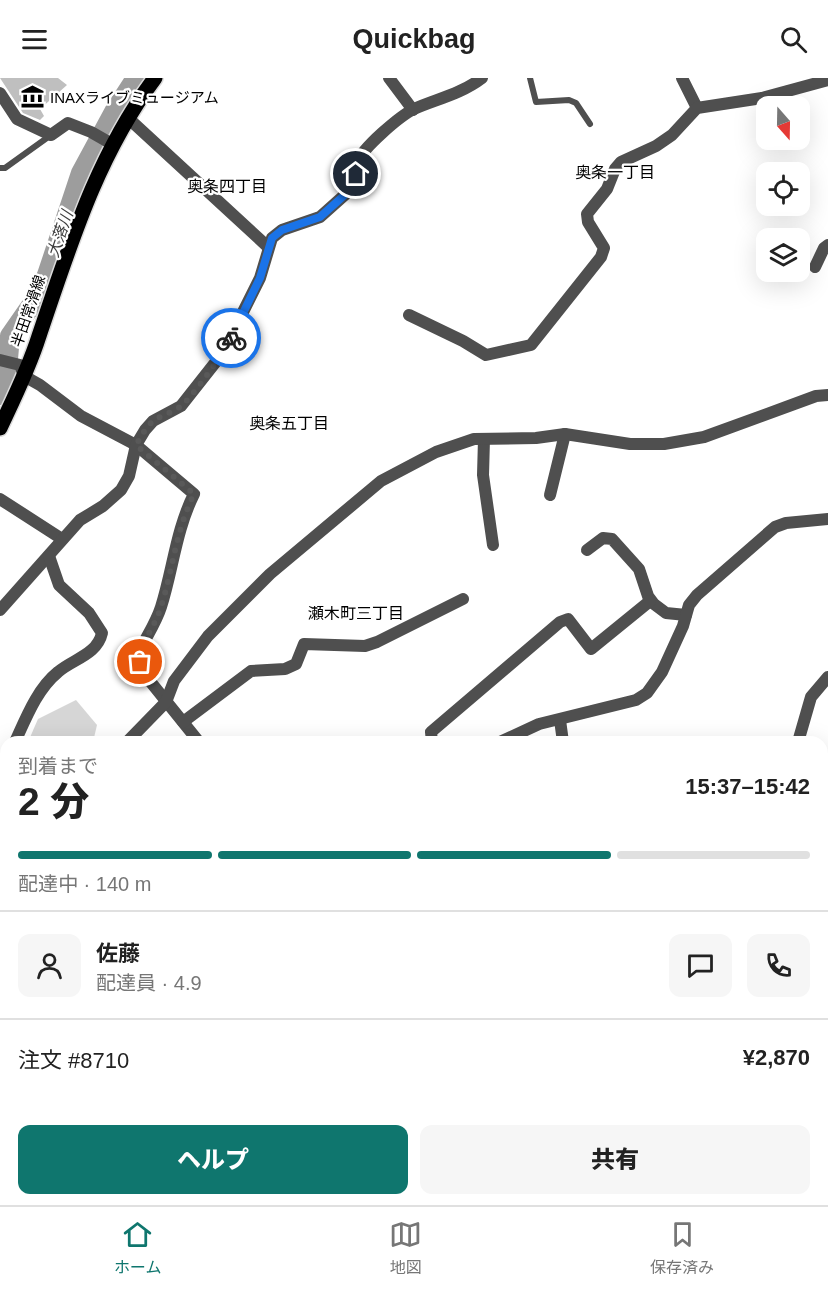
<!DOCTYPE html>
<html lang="ja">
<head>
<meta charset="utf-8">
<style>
	body { margin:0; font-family:Arial,"Noto Sans JP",sans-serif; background:#f6f6f6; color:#222; height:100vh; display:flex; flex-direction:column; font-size:22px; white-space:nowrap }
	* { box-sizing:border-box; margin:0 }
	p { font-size:20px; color:#767676 }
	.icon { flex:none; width:33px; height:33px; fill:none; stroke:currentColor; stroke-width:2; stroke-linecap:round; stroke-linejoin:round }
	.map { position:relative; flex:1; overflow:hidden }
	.panel { position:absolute; left:0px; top:658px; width:828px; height:470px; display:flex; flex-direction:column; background:#fff; border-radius:18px 18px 0 0; box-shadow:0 6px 24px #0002 }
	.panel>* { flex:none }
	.needle { width:39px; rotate:160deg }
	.controls { position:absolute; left:756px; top:18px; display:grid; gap:12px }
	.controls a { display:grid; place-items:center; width:54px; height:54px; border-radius:12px; background:#fff; box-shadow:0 6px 24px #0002; font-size:30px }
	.pin { position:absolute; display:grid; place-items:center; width:51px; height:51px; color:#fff; margin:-26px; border:3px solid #fff; border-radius:50%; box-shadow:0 2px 6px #0007 }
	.courier { position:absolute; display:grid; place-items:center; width:60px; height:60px; margin:-30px; border:4px solid #1a73e8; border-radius:50%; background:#fff; color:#222; box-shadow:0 2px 8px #0007 }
	.head em { font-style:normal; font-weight:800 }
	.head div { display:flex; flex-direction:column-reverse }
	.head { display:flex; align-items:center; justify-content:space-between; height:102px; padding:0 18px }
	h1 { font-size:39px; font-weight:800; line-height:45px }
	.bar { display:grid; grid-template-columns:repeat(4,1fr); gap:9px 6px; align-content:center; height:72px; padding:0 18px }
	.bar i { height:8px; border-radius:4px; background:#e0e0e0 }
	.bar .on { background:#0f766e }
	.bar p { grid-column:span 4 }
	.line { display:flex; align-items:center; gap:15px; padding:0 18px; border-top:2px solid #e0e0e0 }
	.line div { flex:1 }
	.round { display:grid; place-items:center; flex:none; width:63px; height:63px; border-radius:12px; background:#f6f6f6 }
	.action { display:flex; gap:12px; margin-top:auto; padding:12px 18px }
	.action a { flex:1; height:69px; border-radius:12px; background:#0f766e; color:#fff; font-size:24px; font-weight:800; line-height:69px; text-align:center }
	.action a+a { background:#f6f6f6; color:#222 }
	header { display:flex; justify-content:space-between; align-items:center; height:78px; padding:0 18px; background:#fff; font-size:27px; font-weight:800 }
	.menu { display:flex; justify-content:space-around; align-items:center; height:84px; border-top:2px solid #e0e0e0; background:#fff; font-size:16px; color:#767676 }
	.menu a { display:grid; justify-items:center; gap:3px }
	.menu .on { color:#0f766e }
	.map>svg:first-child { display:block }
	.green { fill:#d6d6d6 }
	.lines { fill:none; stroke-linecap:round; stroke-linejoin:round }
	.river { stroke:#9d9d9d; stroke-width:20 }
	.building { fill:#bfbfbf }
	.primary-casing { stroke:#dbdbdb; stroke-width:18 }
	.lane { stroke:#4f4f4f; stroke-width:6 }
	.street { stroke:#4f4f4f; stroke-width:12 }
	.secondary { stroke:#1c1c1c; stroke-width:12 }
	.primary { stroke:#000; stroke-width:15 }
	.done { stroke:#595959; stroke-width:6; stroke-dasharray:0 10.8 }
	.route { stroke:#1a73e8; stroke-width:8 }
	.labels { text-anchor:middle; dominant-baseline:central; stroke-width:4.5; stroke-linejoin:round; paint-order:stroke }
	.poi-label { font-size:15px; fill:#000; stroke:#fff; text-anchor:start }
	.street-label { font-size:15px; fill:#000; stroke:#fff }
	.neighbourhood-label { font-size:16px; fill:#000; stroke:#fff }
	.water-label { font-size:16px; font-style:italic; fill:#3e3e3e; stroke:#fff }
</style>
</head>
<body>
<header><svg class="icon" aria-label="menu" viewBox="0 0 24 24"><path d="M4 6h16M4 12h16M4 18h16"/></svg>Quickbag<svg class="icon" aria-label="search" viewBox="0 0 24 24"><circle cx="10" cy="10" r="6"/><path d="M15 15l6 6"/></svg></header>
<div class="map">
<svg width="828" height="1127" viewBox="0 0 828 1127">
	<rect width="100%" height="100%" fill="#fff"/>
	<g class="green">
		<path d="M76 622 97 647 93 664H28L38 641Z"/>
		<path d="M6 706V1085H0V717Z"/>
	</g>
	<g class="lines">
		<path class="river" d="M0 317 6 304 10 258 35 222 47 197 81 95 114 34 136 0"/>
	</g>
	<path class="building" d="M0 0H58L67 7 40 31 44 38 40 42 23 35Z"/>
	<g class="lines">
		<defs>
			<path id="primary" d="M0 350C14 320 29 290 39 258 70 167 97 77 155 0"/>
		</defs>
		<use href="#primary" class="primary-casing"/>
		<g class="lane">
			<path d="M530 0 536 24 569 22 576 25 590 46"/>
			<path d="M0 90H5L51 57"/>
			<path d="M822 948 828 952"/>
			<path d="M828 1038 824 1049 828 1060"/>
			<path d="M743 1122 744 1127"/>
		</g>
		<g class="street">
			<path d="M389 0 413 32"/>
			<path d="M682 0 697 30"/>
			<path d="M0 15 17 41 51 57 68 45 91 54 112 66"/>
			<path d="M128 40 268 169"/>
			<path d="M815 189 824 170 828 167"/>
			<path d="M409 237 463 263 486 277 531 267 601 179 604 170 588 144 587 136 607 111 615 91 621 84 656 68 672 57 697 30 762 20 828 2"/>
			<path d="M0 282 20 287 24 298 40 307 81 338 136 367 194 416C176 452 173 491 161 529 156 545 145 561 138 576L145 597 199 664"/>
			<path d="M484 361 483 397 493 467"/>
			<path d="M550 417 565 356"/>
			<path d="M0 421 62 461"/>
			<path d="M587 472 603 460 612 461 639 491 648 518 654 526 666 535 686 537"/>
			<path d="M0 532 80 442 103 428 121 412 129 398 136 367 145 352 153 343 181 328 222 276 260 200 272 160 282 152 320 139 348 114 358 108C357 101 355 92 357 85 362 70 400 38 414 31 437 21 461 16 482 0"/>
			<path d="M560 642 563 664"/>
			<path d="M183 644 251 593 285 591 296 586 304 566 365 568 377 564 463 521"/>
			<path d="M15 664C26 640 37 611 58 594 73 581 97 577 102 555L89 535 59 507 49 478"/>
			<path d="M127 664 166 624 174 603 208 558 270 496 381 403 436 374 474 361 536 360 565 356 630 366H664L704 359 816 318 828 317"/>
			<path d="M432 664 431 654 560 544 568 541 591 571 650 523"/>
			<path d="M500 664 539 646 636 622 647 615 662 594 683 548 689 527 697 517 775 449 786 445 828 441"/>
			<path d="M798 664 811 619 828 599"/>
			<path d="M0 695 6 684"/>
			<path d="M822 854 828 847"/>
			<path d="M214 1122 220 1127"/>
			<path d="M438 1127 443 1122"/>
			<path d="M657 1127V1125"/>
		</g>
		<g class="secondary">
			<path d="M822 749 828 738"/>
			<path d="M564 1127 569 1122"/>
		</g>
		<use href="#primary" class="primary"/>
	</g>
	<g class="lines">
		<path class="done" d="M140 584 138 576C145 561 156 545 161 529 173 491 176 452 194 416L136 367C141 359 145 350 152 344 160 337 173 335 181 328 192 320 225 273 231 260"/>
		<path class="route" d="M231 260 260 200 272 160 282 152 320 139 348 114 358 108 356 96"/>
	</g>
	<defs>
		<symbol id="museum-bare" viewBox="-9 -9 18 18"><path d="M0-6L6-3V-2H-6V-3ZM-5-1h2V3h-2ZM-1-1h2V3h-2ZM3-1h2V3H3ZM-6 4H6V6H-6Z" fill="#000" stroke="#fff" stroke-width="2.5" paint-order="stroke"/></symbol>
	</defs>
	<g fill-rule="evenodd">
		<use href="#museum-bare" x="16" y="2" width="33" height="33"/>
	</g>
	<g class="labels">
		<g class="poi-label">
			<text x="50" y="19">INAXライブミュージアム</text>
		</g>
		<g class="street-label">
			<text transform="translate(28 233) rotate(-71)">半田常滑線</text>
		</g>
		<g class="neighbourhood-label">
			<text x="615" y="94">奥条一丁目</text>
			<text x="227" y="108">奥条四丁目</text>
			<text x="289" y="345">奥条五丁目</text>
			<text x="356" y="535">瀬木町三丁目</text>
		</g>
		<g class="water-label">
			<text transform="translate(60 156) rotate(-71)">大落川</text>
		</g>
	</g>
</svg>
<div class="controls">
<a><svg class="needle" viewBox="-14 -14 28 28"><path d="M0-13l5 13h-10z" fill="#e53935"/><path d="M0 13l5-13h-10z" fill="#767676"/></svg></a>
<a><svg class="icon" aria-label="locate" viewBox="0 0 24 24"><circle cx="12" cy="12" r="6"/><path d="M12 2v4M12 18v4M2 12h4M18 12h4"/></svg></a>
<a><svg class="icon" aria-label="layers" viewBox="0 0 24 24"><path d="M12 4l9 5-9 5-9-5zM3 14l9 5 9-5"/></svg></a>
</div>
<div class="pin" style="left:140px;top:584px;background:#ea580c"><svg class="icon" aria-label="bag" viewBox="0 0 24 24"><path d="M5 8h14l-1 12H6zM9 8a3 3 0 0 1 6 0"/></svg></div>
<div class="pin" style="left:356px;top:96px;background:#1f2937"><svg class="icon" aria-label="home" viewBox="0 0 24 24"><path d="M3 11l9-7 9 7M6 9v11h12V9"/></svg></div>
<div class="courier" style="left:231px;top:260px"><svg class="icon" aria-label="bike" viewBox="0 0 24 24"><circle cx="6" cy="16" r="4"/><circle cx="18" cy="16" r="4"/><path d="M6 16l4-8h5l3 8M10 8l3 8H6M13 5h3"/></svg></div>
<section class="panel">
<div class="head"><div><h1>2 分</h1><p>到着まで</p></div><em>15:37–15:42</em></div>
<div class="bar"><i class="on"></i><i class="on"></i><i class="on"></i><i></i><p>配達中 · 140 m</p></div>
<div class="line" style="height:108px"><a class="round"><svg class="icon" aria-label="person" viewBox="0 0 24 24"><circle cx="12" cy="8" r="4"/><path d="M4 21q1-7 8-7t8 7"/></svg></a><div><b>佐藤</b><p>配達員 · 4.9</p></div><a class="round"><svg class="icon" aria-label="chat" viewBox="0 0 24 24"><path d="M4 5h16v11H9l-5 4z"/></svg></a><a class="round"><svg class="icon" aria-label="phone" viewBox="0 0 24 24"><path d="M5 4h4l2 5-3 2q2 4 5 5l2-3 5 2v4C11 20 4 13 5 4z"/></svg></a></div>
<div class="line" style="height:78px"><div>注文 #8710</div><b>¥2,870</b></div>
<div class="action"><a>ヘルプ</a><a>共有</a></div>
</section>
</div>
<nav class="menu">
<a class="on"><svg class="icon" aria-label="home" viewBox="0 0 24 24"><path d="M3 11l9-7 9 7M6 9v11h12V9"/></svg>ホーム</a>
<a><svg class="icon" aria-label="map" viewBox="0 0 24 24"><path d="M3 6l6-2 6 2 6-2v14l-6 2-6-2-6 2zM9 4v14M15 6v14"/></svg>地図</a>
<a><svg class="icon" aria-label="saved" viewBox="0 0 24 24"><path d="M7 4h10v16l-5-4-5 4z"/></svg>保存済み</a>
</nav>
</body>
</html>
